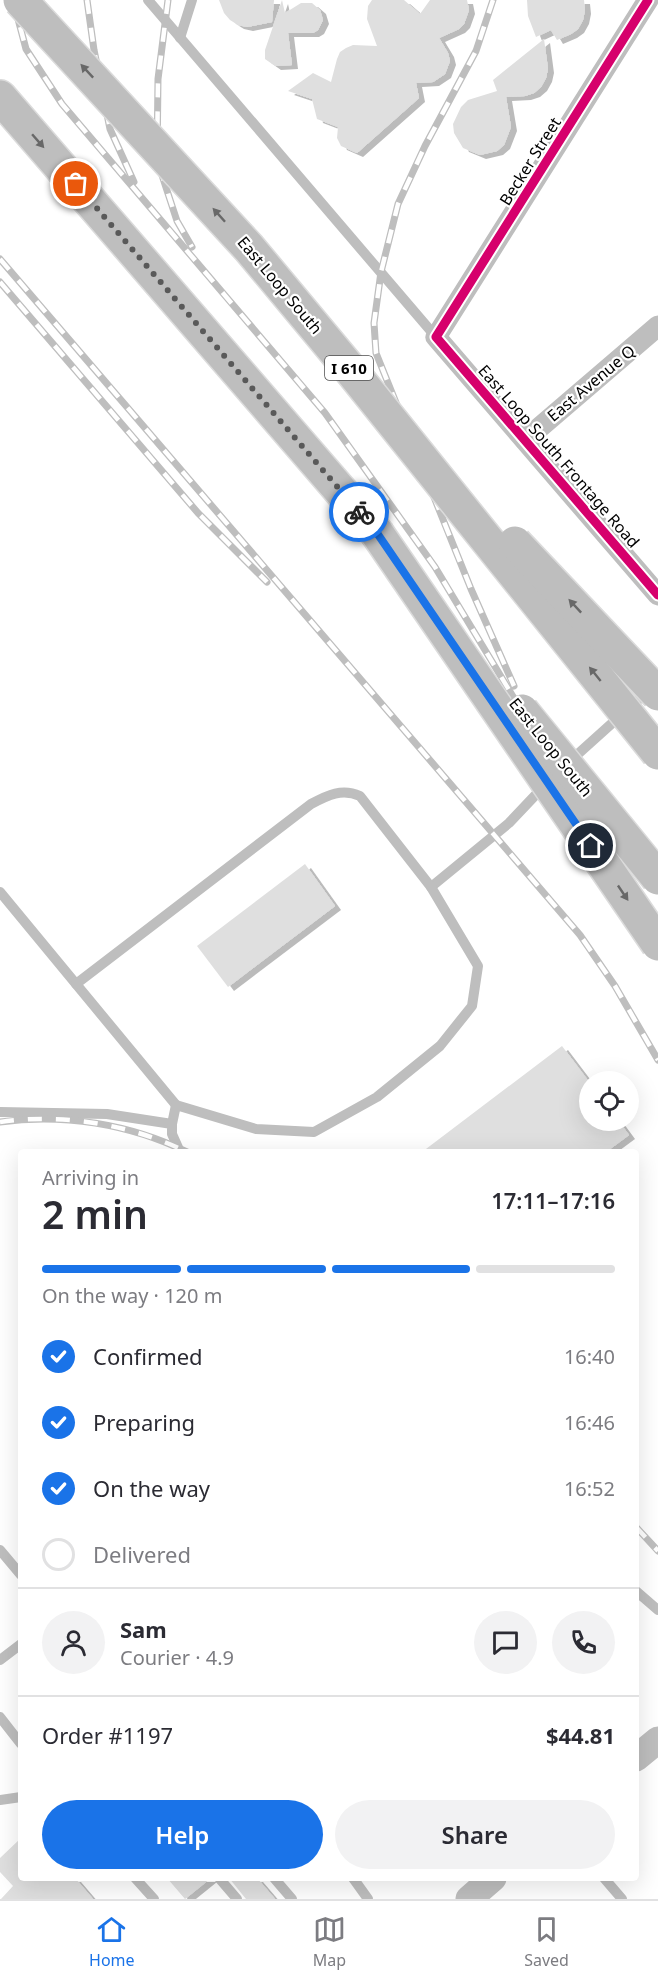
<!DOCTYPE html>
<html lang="en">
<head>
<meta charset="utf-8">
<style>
	body { margin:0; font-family:"Noto Sans",sans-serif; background:#f2f2f3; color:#2b2b33; height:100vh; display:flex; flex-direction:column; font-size:22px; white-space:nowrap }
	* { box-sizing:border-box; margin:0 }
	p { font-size:20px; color:#7c7c81 }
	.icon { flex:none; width:33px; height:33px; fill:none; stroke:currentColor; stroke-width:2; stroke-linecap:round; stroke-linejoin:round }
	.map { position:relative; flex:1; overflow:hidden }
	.drawer { position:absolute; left:18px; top:1149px; width:621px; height:732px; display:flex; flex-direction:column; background:#fff; border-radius:6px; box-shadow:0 6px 24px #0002 }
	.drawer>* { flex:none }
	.buttons { position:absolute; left:579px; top:1071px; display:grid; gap:12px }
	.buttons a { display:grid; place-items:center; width:60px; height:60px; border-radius:50%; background:#fff; box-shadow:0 6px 24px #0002; font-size:30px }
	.pin { position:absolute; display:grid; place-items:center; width:51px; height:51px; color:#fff; margin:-26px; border:3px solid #fff; border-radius:50%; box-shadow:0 2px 6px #0007 }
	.courier { position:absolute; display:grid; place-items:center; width:60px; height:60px; margin:-30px; border:4px solid #1a73e8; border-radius:50%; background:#fff; color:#222; box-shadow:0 2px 8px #0007 }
	.overview em { font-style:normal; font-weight:600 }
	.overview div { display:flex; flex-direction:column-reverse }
	.overview { display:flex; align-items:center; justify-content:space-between; height:102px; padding:0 24px }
	h1 { font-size:39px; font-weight:600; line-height:45px }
	.bar { display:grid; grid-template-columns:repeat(4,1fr); gap:9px 6px; align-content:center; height:72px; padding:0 24px }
	.bar i { height:8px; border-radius:4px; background:#e1e1e2 }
	.bar .selected { background:#1a73e8 }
	.bar p { grid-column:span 4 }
	.line { display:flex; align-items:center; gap:15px; padding:0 24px; border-top:2px solid #e1e1e2 }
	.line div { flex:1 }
	.round { display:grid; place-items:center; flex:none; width:63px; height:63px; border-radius:32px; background:#f2f2f3 }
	ol { padding:0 24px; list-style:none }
	li { display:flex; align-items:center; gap:18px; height:66px }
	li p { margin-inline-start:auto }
	li .icon { padding:6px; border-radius:50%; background:#1a73e8; color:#fff; stroke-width:4 }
	li:last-child { color:#7c7c81 }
	li i { width:33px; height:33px; border:3px solid #e1e1e2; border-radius:50% }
	.button { display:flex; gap:12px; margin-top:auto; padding:12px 24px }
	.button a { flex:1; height:69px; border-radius:36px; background:#1a73e8; color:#fff; font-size:24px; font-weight:600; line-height:69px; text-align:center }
	.button a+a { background:#f2f2f3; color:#2b2b33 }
	.tabs { display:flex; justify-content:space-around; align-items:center; height:84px; border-top:2px solid #e1e1e2; background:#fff; font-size:16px; color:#7c7c81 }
	.tabs a { display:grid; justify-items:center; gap:3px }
	.tabs .selected { color:#1a73e8 }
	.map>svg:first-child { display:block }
	.building { fill:#dfdfdf; filter:url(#shadow) }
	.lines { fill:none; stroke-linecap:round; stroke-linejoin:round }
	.motorway-casing { stroke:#dbdbdb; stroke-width:36 }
	.service { stroke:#bebebe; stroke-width:10 }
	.minor { stroke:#bebebe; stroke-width:21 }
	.tertiary { stroke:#bebebe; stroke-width:27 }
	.motorway { stroke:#bebebe; stroke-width:33 }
	.rail-casing { stroke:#bebebe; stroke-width:7 }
	.rail { stroke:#fff; stroke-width:4.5; stroke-dasharray:14; stroke-linecap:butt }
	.motorway-bridge-casing { stroke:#dbdbdb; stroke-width:36; stroke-linecap:butt }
	.motorway-bridge { stroke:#bebebe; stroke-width:33 }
	.cycleway-casing { stroke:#fff; stroke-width:13 }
	.cycleway { stroke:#d6006c; stroke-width:9 }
	.oneway { fill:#686868 }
	.done { stroke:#595959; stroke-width:6; stroke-dasharray:0 10.8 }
	.route { stroke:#1a73e8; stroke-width:8 }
	.labels { text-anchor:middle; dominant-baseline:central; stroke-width:4.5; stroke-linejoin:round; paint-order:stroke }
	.shield { fill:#fff; stroke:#4c4c4c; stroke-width:1.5 }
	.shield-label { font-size:15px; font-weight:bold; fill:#000 }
	.street-label { font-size:16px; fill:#000; stroke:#fff }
</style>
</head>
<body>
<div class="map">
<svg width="658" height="1899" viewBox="0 0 658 1899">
	<defs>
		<filter id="shadow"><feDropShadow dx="6" dy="4" stdDeviation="0" flood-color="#0004"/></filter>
	</defs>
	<rect width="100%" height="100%" fill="#fff"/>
	<g class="building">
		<path d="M219 0H274L272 22 247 27 238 25 230 20 224 13Z"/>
		<path d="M282 0 285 13 301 3H312L320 10 323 20 318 30 313 33H288L292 65 275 66 265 59V50Z"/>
		<path d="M372 0H404L420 14 430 0H467L469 10 464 24 459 29 439 38 448 53 450 61 445 74 433 82 416 83 419 98 357 153 341 146 337 138 338 127 317 119 312 99 288 91 313 73 331 82 337 59 340 52 346 48 353 45 377 46 367 19 368 6Z"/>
		<path d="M527 0H584L585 10 583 20 578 29 571 34 557 40 551 30 536 37 528 16Z"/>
		<path d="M544 39 548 69 546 78 541 87 534 93 525 96 506 97 511 127 504 145 497 151 480 155 463 148 454 133 453 124 461 107 468 100 497 91 493 80Z"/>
		<path d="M305 864 335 906 228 987 197 946Z"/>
		<path d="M562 1046 590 1083V1120H618L629 1135 606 1152H422Z"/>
		<path d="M21 1838V1878H75L93 1899H1L13 1886 0 1872V1858Z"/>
		<path d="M167 1878H211L185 1899Z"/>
		<path d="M229 1878H257L275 1899H246Z"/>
	</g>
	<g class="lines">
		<defs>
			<path id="motorway" d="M0 97 377 533"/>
		</defs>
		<use href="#motorway" class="motorway-casing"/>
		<g class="service">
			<path d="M148 0 436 337"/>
			<path d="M180 38 192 0"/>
			<path d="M569 762 649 690"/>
			<path d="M431 887 509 823 545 785"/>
			<path d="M0 892 176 1105"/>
			<path d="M76 984 311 804C328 795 342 788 360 796L431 887 478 966 472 1006 440 1046 377 1097 314 1132 256 1129 176 1105 172 1124"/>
			<path d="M0 1112 107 1114 172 1124V1134L180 1152"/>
			<path d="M0 1550 21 1575"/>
			<path d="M636 1591 658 1610"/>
			<path d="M0 1660 21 1644"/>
			<path d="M0 1717 21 1744"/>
			<path d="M0 1800 21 1797"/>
			<path d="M135 1878 154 1899"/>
			<path d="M219 1878 237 1899"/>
			<path d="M274 1878 292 1899"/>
			<path d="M353 1878 368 1899"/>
			<path d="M604 1878 622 1899"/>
		</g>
		<g class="minor">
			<path d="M648 0 436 337 658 595"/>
			<path d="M525 440 658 326"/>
		</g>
		<g class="tertiary">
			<path d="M636 1758 658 1740"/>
			<path d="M469 1899 493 1878"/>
		</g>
		<use href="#motorway" class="motorway"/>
		<defs>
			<g id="rail">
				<path d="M13 0 26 49 62 104 325 413 435 567 538 738 618 859 645 912 658 950"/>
				<path d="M87 0 94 50 110 129 134 182"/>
				<path d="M168 0 158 79 157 160 177 221 192 247"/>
				<path d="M493 0 476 51 425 146 398 204 381 272 374 323 376 353 471 589 514 686"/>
				<path d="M0 259 580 935 615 986 658 1060"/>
				<path d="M0 282 198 513 267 582"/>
				<path d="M0 1122C62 1113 130 1124 187 1152"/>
				<path d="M636 1527 658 1551"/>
			</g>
		</defs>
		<use href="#rail" class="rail-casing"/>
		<use href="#rail" class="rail"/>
		<defs>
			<g id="motorway-bridge">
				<path d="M20 0 249 248 349 368 658 753"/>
				<path d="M377 533 658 944"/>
				<path d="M515 543 658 694"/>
				<path d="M522 711 658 878"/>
			</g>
		</defs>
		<use href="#motorway-bridge" class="motorway-bridge-casing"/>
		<use href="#motorway-bridge" class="motorway-bridge"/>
		<defs>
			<path id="cycleway" d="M648 0 436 337 658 595"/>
		</defs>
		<use href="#cycleway" class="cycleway-casing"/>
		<use href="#cycleway" class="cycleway"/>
	</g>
	<defs><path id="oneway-solid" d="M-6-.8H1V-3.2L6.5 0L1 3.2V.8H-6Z" transform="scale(1.5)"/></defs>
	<g class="oneway">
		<use href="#oneway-solid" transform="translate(87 71) rotate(-133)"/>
		<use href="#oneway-solid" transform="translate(38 141) rotate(49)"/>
		<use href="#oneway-solid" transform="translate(219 215) rotate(-132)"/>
		<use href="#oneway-solid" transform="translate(575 606) rotate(-133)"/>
		<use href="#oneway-solid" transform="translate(595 674) rotate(-129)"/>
		<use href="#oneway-solid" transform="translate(623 893) rotate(56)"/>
	</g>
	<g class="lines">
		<path class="done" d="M76 184 359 512"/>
		<path class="route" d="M359 512 377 533 591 846"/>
	</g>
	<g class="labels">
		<rect class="shield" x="325" y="356" width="48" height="24" rx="4.5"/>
		<g class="shield-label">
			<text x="349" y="368">I 610</text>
		</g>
		<g class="street-label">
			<text transform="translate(530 161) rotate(-58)">Becker Street</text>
			<text transform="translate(280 285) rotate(50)">East Loop South</text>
			<text transform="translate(591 383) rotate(-40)">East Avenue Q</text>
			<text transform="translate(559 456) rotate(49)">East Loop South Frontage Road</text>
			<text transform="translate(551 747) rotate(51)">East Loop South</text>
		</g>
	</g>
</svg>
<div class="buttons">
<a><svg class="icon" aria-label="locate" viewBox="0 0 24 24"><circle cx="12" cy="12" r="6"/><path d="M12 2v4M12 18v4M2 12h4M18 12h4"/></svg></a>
</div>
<div class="pin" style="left:76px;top:184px;background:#ea580c"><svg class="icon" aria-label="bag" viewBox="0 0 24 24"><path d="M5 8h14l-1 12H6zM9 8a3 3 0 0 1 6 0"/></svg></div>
<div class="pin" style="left:591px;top:846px;background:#1f2937"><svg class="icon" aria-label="home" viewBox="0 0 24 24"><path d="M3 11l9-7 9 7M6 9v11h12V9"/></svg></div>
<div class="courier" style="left:359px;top:512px"><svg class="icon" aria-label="bike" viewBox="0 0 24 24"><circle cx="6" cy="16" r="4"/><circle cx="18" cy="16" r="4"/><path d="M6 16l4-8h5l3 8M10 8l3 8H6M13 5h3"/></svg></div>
<section class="drawer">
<div class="overview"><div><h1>2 min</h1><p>Arriving in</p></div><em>17:11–17:16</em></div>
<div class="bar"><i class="selected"></i><i class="selected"></i><i class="selected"></i><i></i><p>On the way · 120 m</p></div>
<ol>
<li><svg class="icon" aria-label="check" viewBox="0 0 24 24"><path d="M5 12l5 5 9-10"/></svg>Confirmed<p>16:40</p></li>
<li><svg class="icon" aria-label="check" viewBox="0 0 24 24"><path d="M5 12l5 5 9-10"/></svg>Preparing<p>16:46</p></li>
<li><svg class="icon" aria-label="check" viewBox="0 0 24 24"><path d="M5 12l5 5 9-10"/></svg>On the way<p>16:52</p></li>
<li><i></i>Delivered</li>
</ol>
<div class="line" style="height:108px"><a class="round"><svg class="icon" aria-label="person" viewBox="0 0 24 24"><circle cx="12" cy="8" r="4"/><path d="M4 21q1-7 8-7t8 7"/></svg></a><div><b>Sam</b><p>Courier · 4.9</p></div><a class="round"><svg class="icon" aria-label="chat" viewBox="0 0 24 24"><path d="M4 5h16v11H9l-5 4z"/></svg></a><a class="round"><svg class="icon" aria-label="phone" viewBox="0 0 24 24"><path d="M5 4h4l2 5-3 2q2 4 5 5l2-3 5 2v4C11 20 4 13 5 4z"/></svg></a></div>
<div class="line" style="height:78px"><div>Order #1197</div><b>$44.81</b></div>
<div class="button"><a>Help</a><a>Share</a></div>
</section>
</div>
<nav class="tabs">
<a class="selected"><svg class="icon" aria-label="home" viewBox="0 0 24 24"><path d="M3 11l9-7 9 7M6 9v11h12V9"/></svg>Home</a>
<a><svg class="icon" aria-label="map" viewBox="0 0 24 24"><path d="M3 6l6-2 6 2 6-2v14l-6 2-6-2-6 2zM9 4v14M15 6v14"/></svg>Map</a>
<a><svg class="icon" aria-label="saved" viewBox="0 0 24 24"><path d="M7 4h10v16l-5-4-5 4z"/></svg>Saved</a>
</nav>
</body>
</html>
